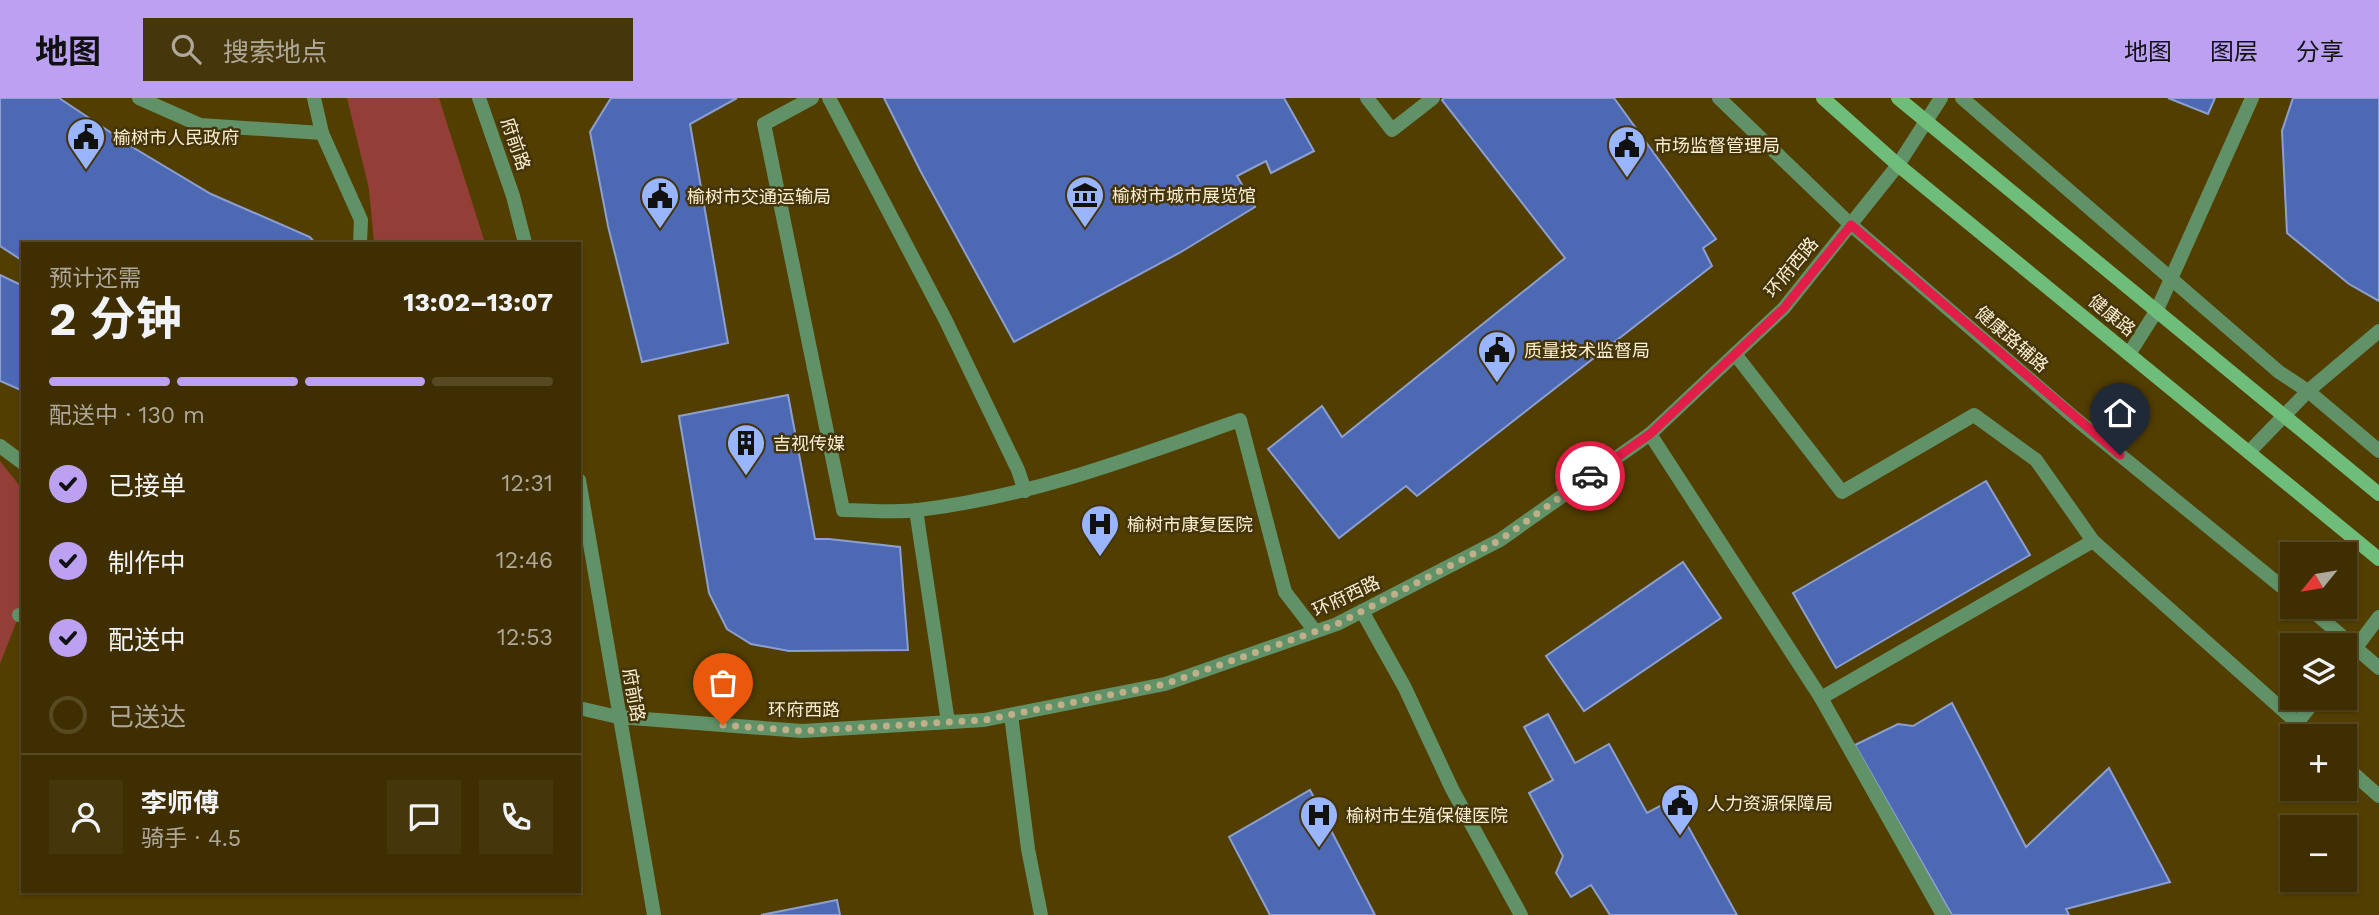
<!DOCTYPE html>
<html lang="zh">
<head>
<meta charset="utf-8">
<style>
	body { margin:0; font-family:"Work Sans","Noto Sans SC",sans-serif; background:#45360b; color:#f1f3f6; height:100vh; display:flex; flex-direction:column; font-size:26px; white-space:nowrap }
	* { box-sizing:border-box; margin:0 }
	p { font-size:23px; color:#ada899 }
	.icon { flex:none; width:38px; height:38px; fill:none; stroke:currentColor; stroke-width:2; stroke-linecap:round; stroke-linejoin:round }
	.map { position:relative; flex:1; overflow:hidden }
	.details { position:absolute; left:21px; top:144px; width:560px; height:651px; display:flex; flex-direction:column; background:#3e2e01; border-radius:0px; box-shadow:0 2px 5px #0004,0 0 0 2px #574a23 }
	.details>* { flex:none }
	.needle { width:46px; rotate:240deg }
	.controls { position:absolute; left:2280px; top:444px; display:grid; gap:14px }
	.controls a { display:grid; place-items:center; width:77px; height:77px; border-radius:0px; background:#3e2e01; box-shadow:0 2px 5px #0004,0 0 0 2px #574a23; font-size:35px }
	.pin { position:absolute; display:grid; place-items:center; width:60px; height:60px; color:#fff; margin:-72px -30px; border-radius:50% 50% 50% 0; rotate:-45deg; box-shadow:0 0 7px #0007 }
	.pin .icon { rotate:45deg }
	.courier { position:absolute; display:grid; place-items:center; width:70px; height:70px; margin:-35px; border:5px solid #e11d48; border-radius:50%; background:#fff; color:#222; box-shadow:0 2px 9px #0007 }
	.headline em { font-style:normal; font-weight:700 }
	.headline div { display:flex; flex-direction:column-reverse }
	.headline { display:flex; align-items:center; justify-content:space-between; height:119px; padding:0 28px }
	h1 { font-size:46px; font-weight:700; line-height:52px }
	.bar { display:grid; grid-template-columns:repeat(4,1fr); gap:10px 7px; align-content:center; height:84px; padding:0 28px }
	.bar i { height:9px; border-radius:5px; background:#574a23 }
	.bar .current { background:#bca0f2 }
	.bar p { grid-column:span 4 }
	.line { display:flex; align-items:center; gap:18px; padding:0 28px; border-top:2px solid #574a23 }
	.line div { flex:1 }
	.round { display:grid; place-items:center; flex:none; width:74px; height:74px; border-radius:0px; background:#45360b }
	ol { padding:0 28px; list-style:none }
	li { display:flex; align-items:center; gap:21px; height:77px }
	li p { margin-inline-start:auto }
	li .icon { padding:7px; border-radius:50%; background:#bca0f2; color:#111; stroke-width:4 }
	li:last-child { color:#ada899 }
	li i { width:38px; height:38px; border:4px solid #574a23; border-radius:50% }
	header { display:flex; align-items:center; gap:42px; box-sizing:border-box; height:98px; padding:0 35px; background:#bca0f2; color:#111 }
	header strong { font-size:33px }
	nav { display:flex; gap:38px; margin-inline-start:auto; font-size:24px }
	.search { width:490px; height:63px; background:#45360b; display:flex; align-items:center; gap:18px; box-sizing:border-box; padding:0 24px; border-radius:0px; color:#ada899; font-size:26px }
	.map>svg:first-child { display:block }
	.green { fill:#933f37 }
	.building { fill:#4e69b3; stroke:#8b9fd0; stroke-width:2 }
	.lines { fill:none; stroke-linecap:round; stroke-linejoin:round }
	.service { stroke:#619167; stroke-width:14 }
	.minor { stroke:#619167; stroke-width:14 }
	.tertiary { stroke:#619167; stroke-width:14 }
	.secondary { stroke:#6fbd7a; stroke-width:14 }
	.done { stroke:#bfb089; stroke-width:7; stroke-dasharray:0 12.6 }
	.route { stroke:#e11d48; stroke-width:9 }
	.labels { text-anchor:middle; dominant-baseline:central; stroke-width:5; stroke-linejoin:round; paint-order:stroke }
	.poi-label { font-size:18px; fill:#faeed2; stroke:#44340a; text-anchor:start }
	.street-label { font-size:18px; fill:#faeed2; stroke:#44340a }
</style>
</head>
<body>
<header>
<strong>地图</strong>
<div class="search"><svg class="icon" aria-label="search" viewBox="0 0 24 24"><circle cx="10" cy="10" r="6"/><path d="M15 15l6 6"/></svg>搜索地点</div>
<nav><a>地图</a><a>图层</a><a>分享</a></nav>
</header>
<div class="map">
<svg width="2379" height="817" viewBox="0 0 2379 817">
	<rect width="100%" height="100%" fill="#523e01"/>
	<g class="green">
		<path d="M347 0H439L485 145H374L369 91Z"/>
		<path d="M0 363 23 392V507L0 566Z"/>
	</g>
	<g class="building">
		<path d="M0 0H59L134 50 211 96 310 139 315 145H23V163L0 148Z"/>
		<path d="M611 0H737L690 26 728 245 642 264 608 128 590 34Z"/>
		<path d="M884 0H1284L1314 53 1271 75 1266 63 1237 78 1255 109 1181 154 1014 244 921 74Z"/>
		<path d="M1444 0H1614L1716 141 1703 150 1712 168 1417 398 1406 388 1339 440 1268 351 1322 308 1342 339 1565 160 1442 2Z"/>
		<path d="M2168 0H2215L2208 16Z"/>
		<path d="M2293 0H2379V203L2349 186 2287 135 2282 33Z"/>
		<path d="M0 177 23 188V293L0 283Z"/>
		<path d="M788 297 815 441H829L900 449 908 552 789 553 751 546 727 531 709 495 679 318Z"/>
		<path d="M1986 383 2030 457 1836 570 1793 495Z"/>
		<path d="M1683 464 1721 520 1584 613 1546 558Z"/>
		<path d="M1952 605 2026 749 2109 670 2170 784 2066 811 2069 817H1952L1855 647 1898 626 1913 628Z"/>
		<path d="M1548 616 1575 665 1609 646 1647 715 1673 701 1737 817H1610L1591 787 1571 799 1556 775 1563 758 1529 695 1553 682 1524 629Z"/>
		<path d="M1310 692 1375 817H1270L1229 739Z"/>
		<path d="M837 802 840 817H761Z"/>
	</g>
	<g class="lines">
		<g class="service">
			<path d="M139 0 200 27 322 35"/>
			<path d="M314 0 322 35 361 122 360 145"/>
			<path d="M1367 0 1392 32 1433 0"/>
			<path d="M1719 0 1851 127 2077 322 2292 497"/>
			<path d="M1962 0 2279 274 2308 293 2379 353"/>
			<path d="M1735 256 1842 394 1974 317 2036 362 2093 443"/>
			<path d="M1650 336 1821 600 1943 817"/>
			<path d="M2308 509 2379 570"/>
			<path d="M1362 513 1405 590 1452 691 1521 817"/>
			<path d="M19 517 23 518"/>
			<path d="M2345 564 2379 519"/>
			<path d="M1821 600 2093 443 2313 639"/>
			<path d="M1011 617 1028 751 1041 817"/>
			<path d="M2297 625 2317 600"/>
			<path d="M2345 668 2379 698"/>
		</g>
		<g class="minor">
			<path d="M812 0 764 26 843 412C868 412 894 415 918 412 1030 399 1135 359 1240 322L1285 494 1315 533"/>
			<path d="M829 0 945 221 1018 372 1025 393"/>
			<path d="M2129 256 2157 212 2252 0"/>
			<path d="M2249 354 2308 293 2379 233"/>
			<path d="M916 412 948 624"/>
		</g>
		<g class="tertiary">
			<path d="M479 0 513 98 525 145"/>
			<path d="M0 348 23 365"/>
			<path d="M579 382 654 817"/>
			<path d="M579 610 618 619 802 633 984 622 1165 586 1337 526 1500 442 1650 336 1784 210 1898 67 1941 0"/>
		</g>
		<g class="secondary">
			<path d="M1823 0 1898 67 2379 461"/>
			<path d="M1898 0 2379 396"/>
		</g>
	</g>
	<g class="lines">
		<path class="done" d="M723 627 802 633 984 622 1165 586 1337 526 1500 442 1590 378"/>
		<path class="route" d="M1590 378 1650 336 1784 210 1851 127 2120 357"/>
	</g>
	<defs>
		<symbol id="civic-pin" viewBox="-11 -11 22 30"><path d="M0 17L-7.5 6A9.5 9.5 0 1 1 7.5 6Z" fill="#99b5fd" stroke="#44340a"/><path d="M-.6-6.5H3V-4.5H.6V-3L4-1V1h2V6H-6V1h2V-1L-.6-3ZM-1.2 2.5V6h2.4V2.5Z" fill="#111"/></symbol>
		<symbol id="museum-pin" viewBox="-11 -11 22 30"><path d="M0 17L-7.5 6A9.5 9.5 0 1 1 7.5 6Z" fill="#99b5fd" stroke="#44340a"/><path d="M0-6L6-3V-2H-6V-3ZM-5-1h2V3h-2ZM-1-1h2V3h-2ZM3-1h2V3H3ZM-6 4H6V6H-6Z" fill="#111"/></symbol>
		<symbol id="building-pin" viewBox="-11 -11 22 30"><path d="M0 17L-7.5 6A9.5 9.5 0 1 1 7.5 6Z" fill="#99b5fd" stroke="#44340a"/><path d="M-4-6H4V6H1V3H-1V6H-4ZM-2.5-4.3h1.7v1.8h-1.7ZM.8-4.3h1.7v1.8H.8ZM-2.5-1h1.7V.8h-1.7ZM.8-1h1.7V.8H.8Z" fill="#111"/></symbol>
		<symbol id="hospital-pin" viewBox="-11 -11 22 30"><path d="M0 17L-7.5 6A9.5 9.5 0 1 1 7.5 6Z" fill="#99b5fd" stroke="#44340a"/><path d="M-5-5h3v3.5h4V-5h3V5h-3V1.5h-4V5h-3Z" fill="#111"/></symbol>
	</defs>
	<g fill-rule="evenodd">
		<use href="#civic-pin" x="64" y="17" width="44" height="60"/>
		<use href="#civic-pin" x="1605" y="25" width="44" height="60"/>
		<use href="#museum-pin" x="1063" y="75" width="44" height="60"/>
		<use href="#civic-pin" x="638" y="76" width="44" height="60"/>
		<use href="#civic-pin" x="1475" y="230" width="44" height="60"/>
		<use href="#building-pin" x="724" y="323" width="44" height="60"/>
		<use href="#hospital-pin" x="1078" y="404" width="44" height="60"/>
		<use href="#civic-pin" x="1658" y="683" width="44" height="60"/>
		<use href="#hospital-pin" x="1297" y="695" width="44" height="60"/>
	</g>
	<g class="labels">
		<g class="poi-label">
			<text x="113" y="39">榆树市人民政府</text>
			<text x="1654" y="47">市场监督管理局</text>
			<text x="1112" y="97">榆树市城市展览馆</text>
			<text x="687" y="98">榆树市交通运输局</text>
			<text x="1524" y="252">质量技术监督局</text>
			<text x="773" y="345">吉视传媒</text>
			<text x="1127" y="426">榆树市康复医院</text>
			<text x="1707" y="705">人力资源保障局</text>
			<text x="1346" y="717">榆树市生殖保健医院</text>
		</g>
		<g class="street-label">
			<text transform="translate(516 46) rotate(71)">府前路</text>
			<text transform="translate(1791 169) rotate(-50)">环府西路</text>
			<text transform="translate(2112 217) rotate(39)">健康路</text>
			<text transform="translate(2012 241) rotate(41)">健康路辅路</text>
			<text transform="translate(1346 498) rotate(-25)">环府西路</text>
			<text transform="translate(634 597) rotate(80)">府前路</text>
			<text x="804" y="611">环府西路</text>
		</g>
	</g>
</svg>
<div class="controls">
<a><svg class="needle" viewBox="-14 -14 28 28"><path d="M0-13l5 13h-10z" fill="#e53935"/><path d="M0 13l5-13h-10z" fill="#ada899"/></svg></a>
<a><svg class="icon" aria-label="layers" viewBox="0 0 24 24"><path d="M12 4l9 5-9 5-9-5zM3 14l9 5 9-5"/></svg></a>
<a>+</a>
<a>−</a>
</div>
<div class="pin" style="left:723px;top:627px;background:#ea580c"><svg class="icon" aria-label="bag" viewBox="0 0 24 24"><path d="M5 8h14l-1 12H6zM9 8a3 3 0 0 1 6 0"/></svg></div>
<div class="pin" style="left:2120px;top:357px;background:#1f2937"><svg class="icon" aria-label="home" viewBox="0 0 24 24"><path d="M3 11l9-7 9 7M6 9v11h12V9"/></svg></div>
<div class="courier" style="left:1590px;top:378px"><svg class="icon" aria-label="car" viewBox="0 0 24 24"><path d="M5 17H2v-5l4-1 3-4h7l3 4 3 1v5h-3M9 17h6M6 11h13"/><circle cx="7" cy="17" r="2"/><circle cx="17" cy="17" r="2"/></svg></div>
<section class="details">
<div class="headline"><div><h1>2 分钟</h1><p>预计还需</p></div><em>13:02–13:07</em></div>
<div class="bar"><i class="current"></i><i class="current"></i><i class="current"></i><i></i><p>配送中 · 130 m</p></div>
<ol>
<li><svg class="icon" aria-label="check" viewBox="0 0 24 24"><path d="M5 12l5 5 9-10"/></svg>已接单<p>12:31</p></li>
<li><svg class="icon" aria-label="check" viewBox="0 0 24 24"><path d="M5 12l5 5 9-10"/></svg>制作中<p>12:46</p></li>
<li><svg class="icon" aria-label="check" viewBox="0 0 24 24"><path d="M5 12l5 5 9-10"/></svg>配送中<p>12:53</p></li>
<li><i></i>已送达</li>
</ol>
<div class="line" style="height:126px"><a class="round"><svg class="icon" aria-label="person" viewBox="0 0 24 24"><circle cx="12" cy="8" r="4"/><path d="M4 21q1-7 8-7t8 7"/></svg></a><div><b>李师傅</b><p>骑手 · 4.5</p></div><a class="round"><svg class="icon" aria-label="chat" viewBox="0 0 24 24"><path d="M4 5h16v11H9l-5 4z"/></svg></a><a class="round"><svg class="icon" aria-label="phone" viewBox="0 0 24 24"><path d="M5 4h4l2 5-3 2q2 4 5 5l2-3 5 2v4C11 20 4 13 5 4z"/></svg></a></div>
</section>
</div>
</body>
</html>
